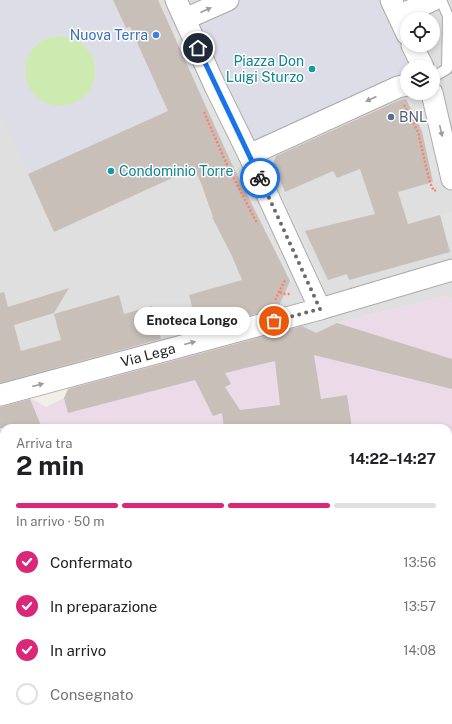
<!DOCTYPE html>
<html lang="it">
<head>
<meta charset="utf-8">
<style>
	body { margin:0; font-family:"Public Sans",sans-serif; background:#f2f2f2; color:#202124; height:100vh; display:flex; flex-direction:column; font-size:15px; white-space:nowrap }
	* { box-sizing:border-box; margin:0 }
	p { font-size:13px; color:#757577 }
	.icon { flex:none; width:22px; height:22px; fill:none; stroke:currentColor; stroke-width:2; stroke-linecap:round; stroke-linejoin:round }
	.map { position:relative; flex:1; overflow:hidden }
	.panel { position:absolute; left:0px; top:424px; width:452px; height:300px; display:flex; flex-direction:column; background:#fff; border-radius:12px 12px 0 0; box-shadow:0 2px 6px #0003 }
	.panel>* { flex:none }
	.controls { position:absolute; left:400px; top:12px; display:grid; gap:8px }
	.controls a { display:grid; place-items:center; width:40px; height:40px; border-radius:50%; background:#fff; box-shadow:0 2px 6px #0003; font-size:20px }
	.pin { position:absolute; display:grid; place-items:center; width:34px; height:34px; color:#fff; margin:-17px; border:2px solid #fff; border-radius:50%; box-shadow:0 1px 4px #0007 }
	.courier { position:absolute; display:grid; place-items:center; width:40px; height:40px; margin:-20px; border:3px solid #1a73e8; border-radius:50%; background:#fff; color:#222; box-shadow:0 1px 5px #0007 }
	.bubble { position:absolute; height:28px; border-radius:14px; background:#fff; box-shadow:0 2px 6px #0003; font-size:13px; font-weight:700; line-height:28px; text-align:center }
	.overview em { font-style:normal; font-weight:700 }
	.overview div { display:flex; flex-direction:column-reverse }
	.overview { display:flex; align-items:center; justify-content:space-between; height:68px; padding:0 16px }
	h1 { font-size:26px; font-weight:700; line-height:30px }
	.bar { display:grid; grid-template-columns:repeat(4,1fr); gap:6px 4px; align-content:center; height:48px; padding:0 16px }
	.bar i { height:5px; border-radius:3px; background:#e0e0e0 }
	.bar .on { background:#db2777 }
	.bar p { grid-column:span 4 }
	ol { padding:0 16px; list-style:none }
	li { display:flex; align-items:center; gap:12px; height:44px }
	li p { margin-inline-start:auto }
	li .icon { padding:4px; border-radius:50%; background:#db2777; color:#fff; stroke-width:4 }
	li:last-child { color:#757577 }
	li i { width:22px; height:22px; border:2px solid #e0e0e0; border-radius:50% }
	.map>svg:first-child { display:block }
	.residential { fill:#e0dfdf; fill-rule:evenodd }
	.industrial { fill:#ebdbe8 }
	.grass { fill:#cdebb0 }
	.parking { fill:#e2e2e2 }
	.plaza { fill:#dddde8; fill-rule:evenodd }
	.building { fill:#c7bfb8; fill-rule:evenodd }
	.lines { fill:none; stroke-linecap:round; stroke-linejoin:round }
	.lane-casing { stroke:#a9a9a9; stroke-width:12 }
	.street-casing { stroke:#a9a9a9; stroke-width:23 }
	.secondary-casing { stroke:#707d05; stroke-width:24 }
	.path { stroke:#fa8072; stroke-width:2.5; stroke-dasharray:2 2; stroke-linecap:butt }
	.lane { stroke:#fff; stroke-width:10 }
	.street { stroke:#fff; stroke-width:21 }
	.secondary { stroke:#f7fabf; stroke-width:22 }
	.oneway { fill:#9c9c9c }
	.done { stroke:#6b6a68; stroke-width:4; stroke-dasharray:0 7.2 }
	.route { stroke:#1a73e8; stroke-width:5 }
	.shop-dot { fill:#3f7fe0; stroke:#fff; stroke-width:1.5 }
	.culture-dot { fill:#0f9aa8; stroke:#fff; stroke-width:1.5 }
	.service-dot { fill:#5c6f8a; stroke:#fff; stroke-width:1.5 }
	.labels { text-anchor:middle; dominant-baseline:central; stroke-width:3; stroke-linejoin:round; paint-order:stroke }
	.shop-label { font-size:14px; fill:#366cbe; stroke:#fff; text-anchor:end }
	.culture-label { font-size:14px; fill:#0d838f; stroke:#fff; text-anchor:end }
	.service-label { font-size:14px; fill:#4e5e75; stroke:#fff; text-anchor:start }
	.street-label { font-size:14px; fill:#222; stroke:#fff }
</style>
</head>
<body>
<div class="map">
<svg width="452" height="724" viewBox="0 0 452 724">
	<rect width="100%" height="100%" fill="#f2efe9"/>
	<g class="residential">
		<path d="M0 0H452V299L446 296 337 323 316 333 0 389ZM407 19H433V45H407ZM407 67H433V93H407Z"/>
		<path d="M452 537V656L448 636V538Z"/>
	</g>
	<g class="industrial">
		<path d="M446 296 452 299V537L448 538V428H4V648L0 640V406L29 397 46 407 64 398 70 385 296 323 316 333 337 323Z"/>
		<path d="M448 636 452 656V724H40L38 720H448Z"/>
		<path d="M0 707 4 715V720H7L8 724H0Z"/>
	</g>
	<circle class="grass" cx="60" cy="71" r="35"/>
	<g class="parking">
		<path d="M186 22 244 144 227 152 171 29Z"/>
		<path d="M432 93 452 180 433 182 422 131 406 99Z"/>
		<path d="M237 174 259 177H273L324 282 308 283 290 281Z"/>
		<path d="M452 212V242L448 243 440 215Z"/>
		<path d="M452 540V586H448V541Z"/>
	</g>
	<g class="plaza">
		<path d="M0 0H113L126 28 130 27 168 111 28 174 0 114ZM59 35 71 37 82 42 90 51 95 62 96 75 92 87 85 97 74 103 62 106 50 105 39 99 30 90 26 79 25 66 28 54 36 45 46 38Z"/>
		<path d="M224 0H380L411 67H407V71L252 142 191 15Z"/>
	</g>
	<g class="building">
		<path d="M113 0H158L230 160 290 281 278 308 198 329 189 295 242 280 232 256 212 217H213L201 183 194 168 54 232 28 174 168 111 130 27 126 28Z"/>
		<path d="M406 99 422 131 433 182 398 192 408 224 440 215 450 252 349 280 347 274 328 280 305 231 375 214 360 169 337 178 333 171 285 192 273 163 276 156 400 100Z"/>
		<path d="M69 288 54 313 14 325 21 351 61 340 54 314 119 295 124 314 152 306 161 339 0 383V293L4 292 8 307Z"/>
		<path d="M337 323 452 359V389L314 355 321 399 347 395 352 428H224L222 413 213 416 195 380 68 413 64 398 68 389 302 326 316 333ZM275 361 280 405 240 410 225 387 231 384 225 373Z"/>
		<path d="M30 399 42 428H0V407Z"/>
	</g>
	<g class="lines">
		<defs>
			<path id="lane" d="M433 77 447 69 448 16 441 0"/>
			<g id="street">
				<path d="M176 0 215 86 249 155 320 309"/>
				<path d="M391 0 407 34"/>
				<path d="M399 16 433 0"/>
				<path d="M185 19 228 0"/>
				<path d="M412 45 423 67"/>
				<path d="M432 93 452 179"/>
				<path d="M249 155 398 87 407 85"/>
				<path d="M0 395 320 309 452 270"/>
			</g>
			<g id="secondary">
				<path d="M0 668 4 676"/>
				<path d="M25 720 27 724"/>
			</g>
		</defs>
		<use href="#lane" class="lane-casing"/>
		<use href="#street" class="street-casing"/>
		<use href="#secondary" class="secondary-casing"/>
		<g class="path">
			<path d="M404 105 418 132 430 183 434 191 436 190"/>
			<path d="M204 112 227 165 257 223"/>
			<path d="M280 292 285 294H291"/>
			<path d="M275 300 285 280 284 279"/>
		</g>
		<use href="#lane" class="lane"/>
		<use href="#street" class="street"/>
		<use href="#secondary" class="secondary"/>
	</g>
	<defs><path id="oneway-solid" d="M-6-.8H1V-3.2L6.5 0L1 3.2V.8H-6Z"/></defs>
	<g class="oneway">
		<use href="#oneway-solid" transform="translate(206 10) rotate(-24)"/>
		<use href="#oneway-solid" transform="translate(371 99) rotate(156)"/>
		<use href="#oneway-solid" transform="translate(441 131) rotate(77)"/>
		<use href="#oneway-solid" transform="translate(190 343) rotate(-15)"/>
		<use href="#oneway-solid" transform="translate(38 385) rotate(-15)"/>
	</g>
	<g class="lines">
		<path class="done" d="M260 178 320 309 274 321"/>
		<path class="route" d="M198 48 260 178"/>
	</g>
	<circle class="shop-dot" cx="156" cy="35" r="4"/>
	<g class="culture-dot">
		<circle cx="312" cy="69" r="4"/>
		<circle cx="111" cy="171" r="4"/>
	</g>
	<circle class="service-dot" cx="391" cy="117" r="4"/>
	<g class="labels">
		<g class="shop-label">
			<text x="148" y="35">Nuova Terra</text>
		</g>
		<g class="culture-label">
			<text x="304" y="61">Piazza Don<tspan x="304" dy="16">Luigi Sturzo</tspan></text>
			<text x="119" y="171" text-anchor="start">Condominio Torre</text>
		</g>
		<g class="service-label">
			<text x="399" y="117">BNL</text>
		</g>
		<g class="street-label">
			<text transform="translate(148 355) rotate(-15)">Via Lega</text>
		</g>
	</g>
</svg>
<div class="controls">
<a><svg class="icon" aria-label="locate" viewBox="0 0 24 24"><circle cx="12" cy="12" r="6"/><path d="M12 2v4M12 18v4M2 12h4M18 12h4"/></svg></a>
<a><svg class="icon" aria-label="layers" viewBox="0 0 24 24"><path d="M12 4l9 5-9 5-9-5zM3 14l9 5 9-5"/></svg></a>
</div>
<div class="pin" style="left:274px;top:321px;background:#ea580c"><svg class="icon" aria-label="bag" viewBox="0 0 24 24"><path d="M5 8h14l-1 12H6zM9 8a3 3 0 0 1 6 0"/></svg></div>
<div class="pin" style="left:198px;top:48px;background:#1f2937"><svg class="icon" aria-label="home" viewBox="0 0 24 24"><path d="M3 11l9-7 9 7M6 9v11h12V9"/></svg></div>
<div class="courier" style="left:260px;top:178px"><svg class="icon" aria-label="bike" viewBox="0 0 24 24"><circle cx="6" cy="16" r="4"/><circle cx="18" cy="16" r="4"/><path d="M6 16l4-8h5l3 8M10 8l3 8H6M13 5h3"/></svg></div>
<div class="bubble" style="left:134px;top:307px;width:116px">Enoteca Longo</div>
<section class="panel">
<div class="overview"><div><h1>2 min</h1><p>Arriva tra</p></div><em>14:22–14:27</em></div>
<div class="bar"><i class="on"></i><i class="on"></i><i class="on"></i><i></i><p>In arrivo · 50 m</p></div>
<ol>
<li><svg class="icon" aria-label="check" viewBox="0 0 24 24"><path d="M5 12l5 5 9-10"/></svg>Confermato<p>13:56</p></li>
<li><svg class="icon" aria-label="check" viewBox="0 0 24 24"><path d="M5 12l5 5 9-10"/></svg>In preparazione<p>13:57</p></li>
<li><svg class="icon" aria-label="check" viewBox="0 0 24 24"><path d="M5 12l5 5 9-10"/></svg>In arrivo<p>14:08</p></li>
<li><i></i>Consegnato</li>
</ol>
</section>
</div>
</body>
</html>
